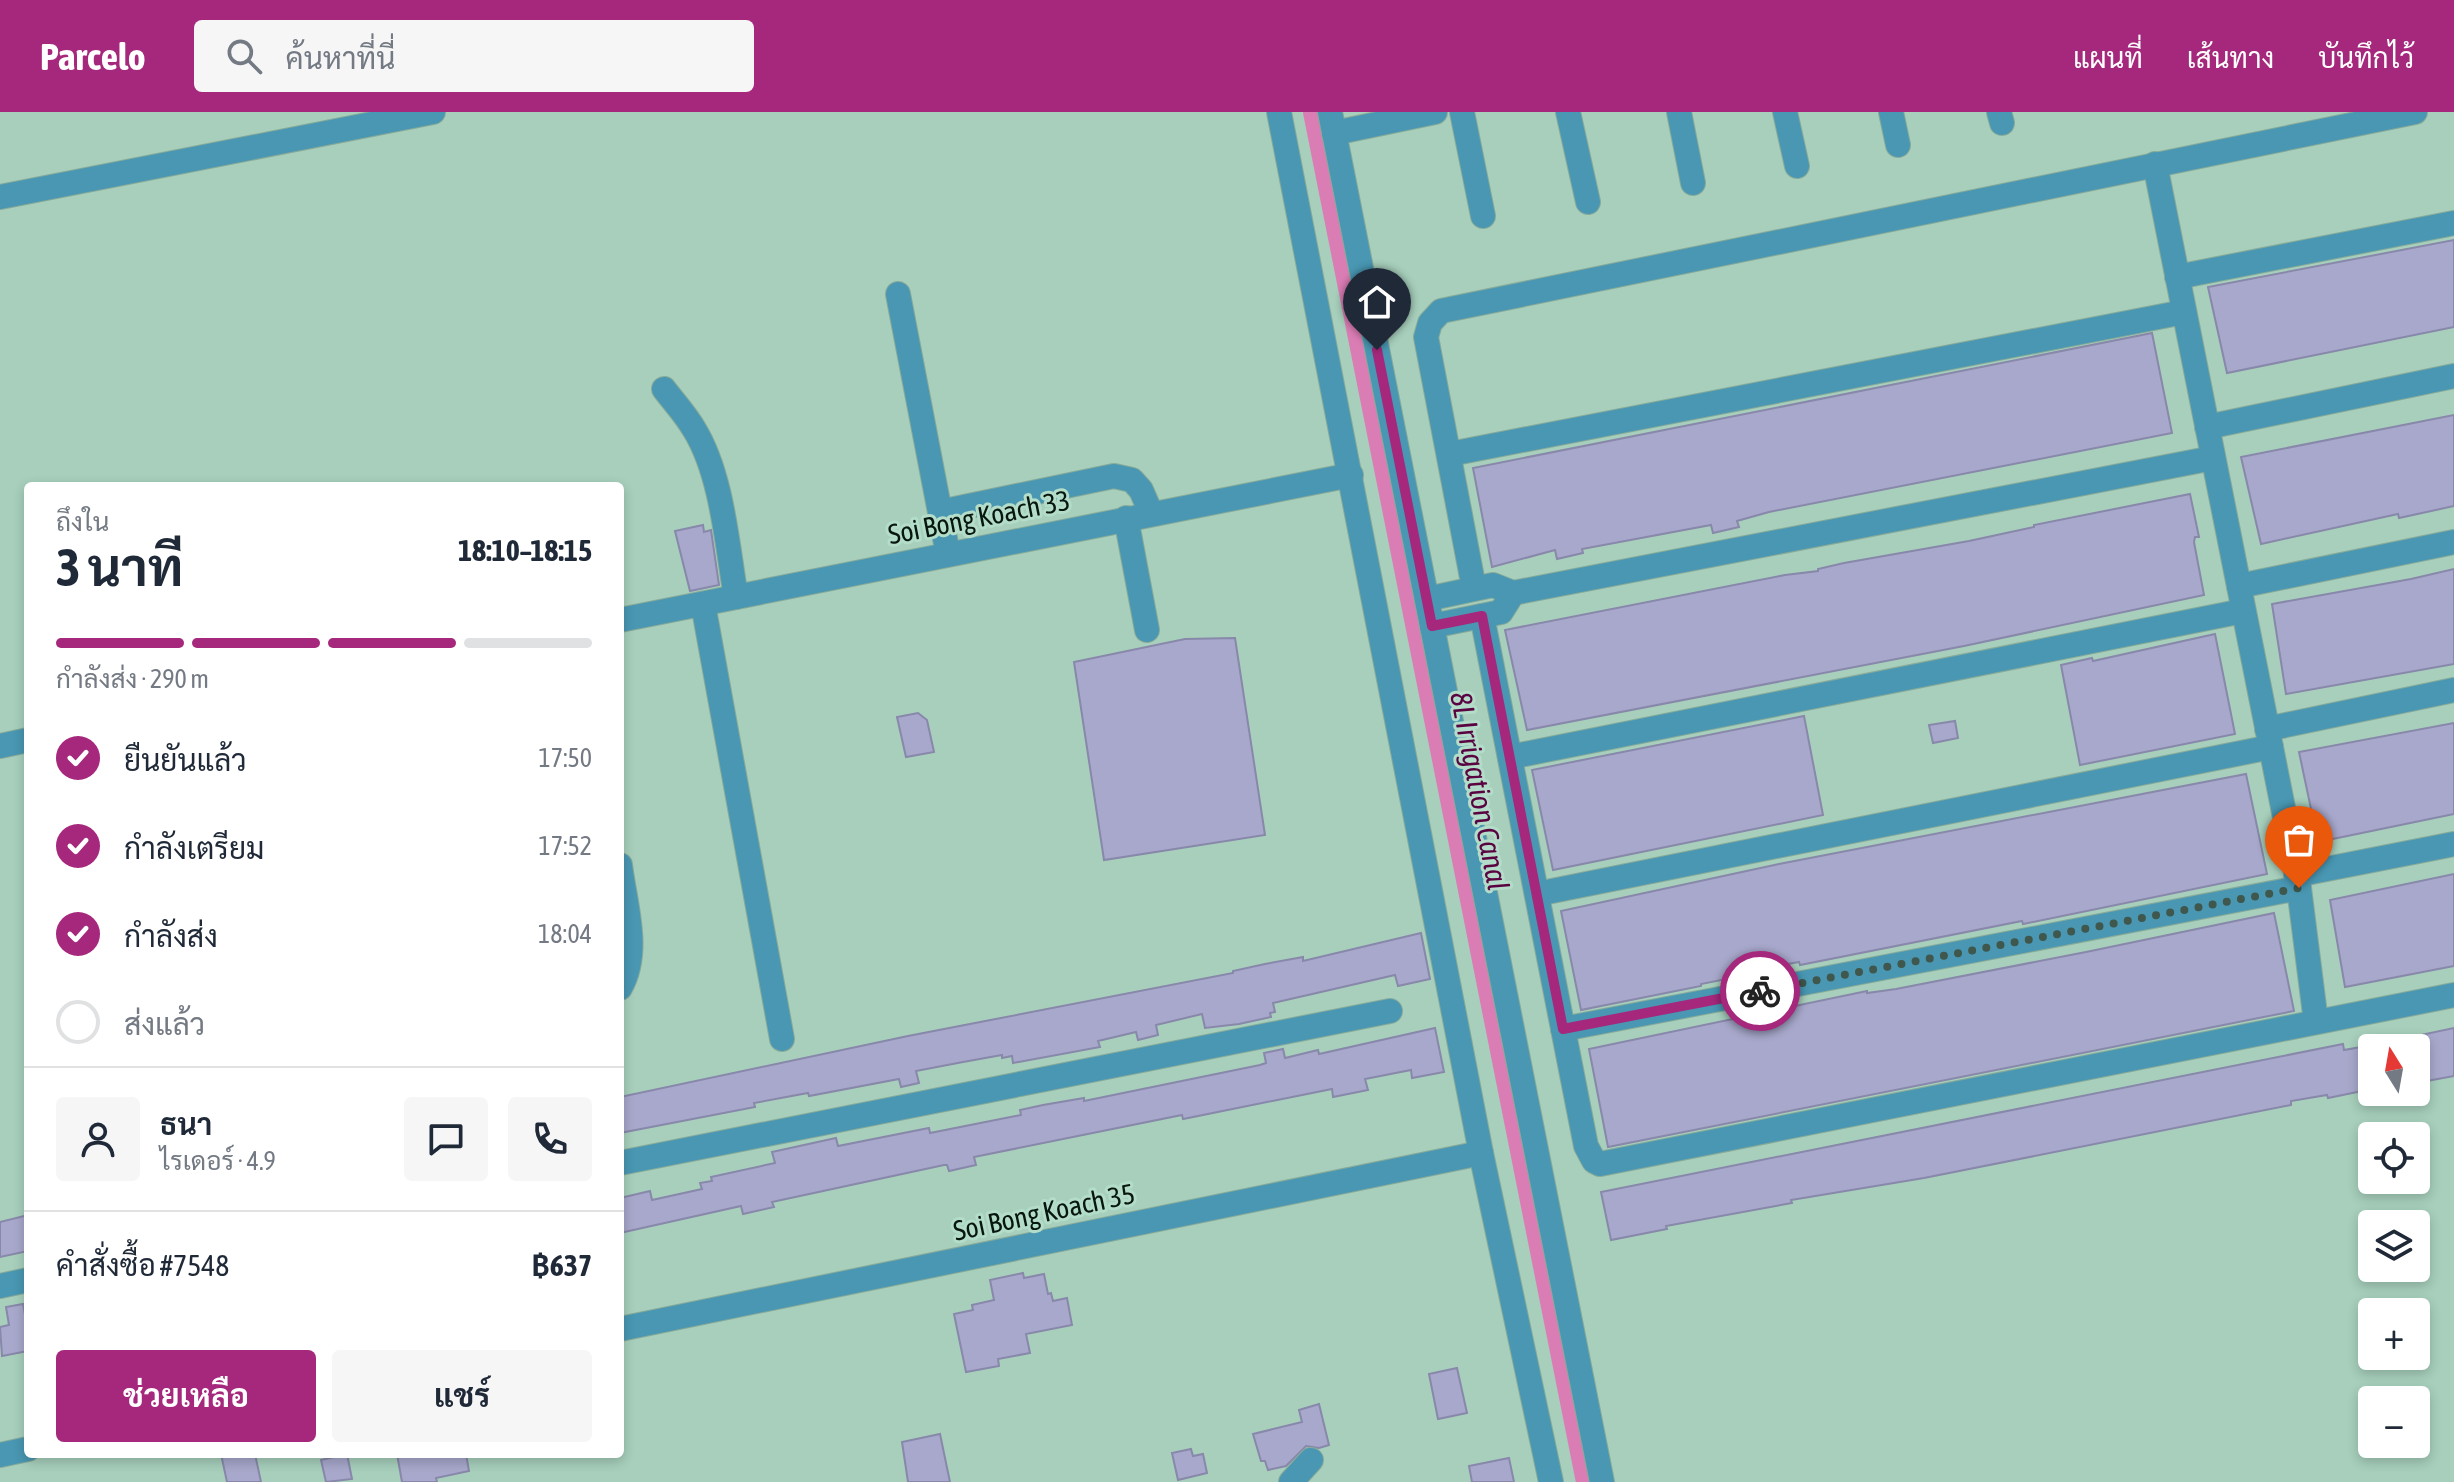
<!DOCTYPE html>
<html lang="th">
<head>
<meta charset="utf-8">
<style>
	body { margin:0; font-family:"Asap Condensed",Sarabun,sans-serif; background:#f6f6f7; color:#1f2937; height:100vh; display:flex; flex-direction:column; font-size:30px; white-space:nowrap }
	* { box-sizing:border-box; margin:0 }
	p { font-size:26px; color:#747a83 }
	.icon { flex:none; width:44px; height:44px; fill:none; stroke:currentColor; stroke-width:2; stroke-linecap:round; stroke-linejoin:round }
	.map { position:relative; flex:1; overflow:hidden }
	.side { position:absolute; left:24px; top:370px; width:600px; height:976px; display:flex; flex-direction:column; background:#fff; border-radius:8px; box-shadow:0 4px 12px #0003 }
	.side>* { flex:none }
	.needle { width:52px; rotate:349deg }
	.tools { position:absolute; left:2358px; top:922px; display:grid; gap:16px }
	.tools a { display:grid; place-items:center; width:72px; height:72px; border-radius:8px; background:#fff; box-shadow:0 4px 12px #0003; font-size:40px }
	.pin { position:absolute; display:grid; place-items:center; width:68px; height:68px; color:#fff; margin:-82px -34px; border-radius:50% 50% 50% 0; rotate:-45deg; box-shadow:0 0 8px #0007 }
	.pin .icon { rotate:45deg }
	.courier { position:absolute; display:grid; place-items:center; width:80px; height:80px; margin:-40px; border:6px solid #a5287c; border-radius:50%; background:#fff; color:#222; box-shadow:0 2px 10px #0007 }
	.overview em { font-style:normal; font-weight:700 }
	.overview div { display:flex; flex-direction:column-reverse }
	.overview { display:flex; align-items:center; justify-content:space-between; height:136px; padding:0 32px }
	h1 { font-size:52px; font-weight:700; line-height:60px }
	.bar { display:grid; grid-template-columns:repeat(4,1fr); gap:12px 8px; align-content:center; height:96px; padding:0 32px }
	.bar i { height:10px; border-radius:6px; background:#e0e1e3 }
	.bar .on { background:#a5287c }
	.bar p { grid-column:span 4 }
	.line { display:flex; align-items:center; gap:20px; padding:0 32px; border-top:2px solid #e0e1e3 }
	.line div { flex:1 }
	.round { display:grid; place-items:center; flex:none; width:84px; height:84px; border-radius:8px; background:#f6f6f7 }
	ol { padding:0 32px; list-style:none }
	li { display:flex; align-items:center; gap:24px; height:88px }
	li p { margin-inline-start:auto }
	li .icon { padding:8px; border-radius:50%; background:#a5287c; color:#fff; stroke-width:4 }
	li:last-child { color:#747a83 }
	li i { width:44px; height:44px; border:4px solid #e0e1e3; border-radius:50% }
	.button { display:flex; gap:16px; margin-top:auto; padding:16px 32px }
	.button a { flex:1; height:92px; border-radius:8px; background:#a5287c; color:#fff; font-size:32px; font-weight:700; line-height:92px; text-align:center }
	.button a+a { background:#f6f6f7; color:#1f2937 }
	header { display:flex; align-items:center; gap:48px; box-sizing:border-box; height:112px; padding:0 40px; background:#a5287c; color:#fff }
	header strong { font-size:38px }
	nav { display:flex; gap:44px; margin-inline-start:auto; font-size:28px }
	.search { width:560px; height:72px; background:#f6f6f7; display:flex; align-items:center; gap:20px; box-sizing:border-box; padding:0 28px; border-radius:8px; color:#747a83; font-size:30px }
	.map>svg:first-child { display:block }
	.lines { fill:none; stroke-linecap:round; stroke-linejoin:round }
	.canal { stroke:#db7db5; stroke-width:22 }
	.building { fill:#a7a8cb; stroke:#88a; stroke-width:2 }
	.minor-casing { stroke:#87aa99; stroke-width:26 }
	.minor { stroke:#4997b3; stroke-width:24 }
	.done { stroke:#3f574c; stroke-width:8; stroke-dasharray:0 14.4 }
	.route { stroke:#a5287c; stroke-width:10 }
	.labels { text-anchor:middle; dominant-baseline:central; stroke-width:6; stroke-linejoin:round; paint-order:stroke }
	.street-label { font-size:28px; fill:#07160f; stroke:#b3dcc9 }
	.water-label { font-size:30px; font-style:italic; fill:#5a0341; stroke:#b3dcc9 }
</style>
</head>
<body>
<header>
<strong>Parcelo</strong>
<div class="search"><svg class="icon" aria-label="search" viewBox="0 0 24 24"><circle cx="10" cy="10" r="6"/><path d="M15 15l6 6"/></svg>ค้นหาที่นี่</div>
<nav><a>แผนที่</a><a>เส้นทาง</a><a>บันทึกไว้</a></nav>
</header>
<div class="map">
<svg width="2454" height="1370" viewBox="0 0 2454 1370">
	<rect width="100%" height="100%" fill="#a7cfbc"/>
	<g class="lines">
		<path class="canal" d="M1314 0 1587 1370"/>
	</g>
	<g class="building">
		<path d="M2454 128V215L2227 261 2208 175Z"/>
		<path d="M2152 221 2172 321 1769 400 1737 409 1739 415 1713 421 1711 413 1582 437 1583 441 1557 447 1555 438 1492 455 1473 356Z"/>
		<path d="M2454 303V394L2399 406 2398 402 2261 432 2241 345Z"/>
		<path d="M2190 382 2199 425H2195L2194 430 2204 483 1964 534 1527 618 1505 518 1785 463 1818 459V457L1844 451 1969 429 2034 415V413Z"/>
		<path d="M703 413 704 420 711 418 719 473 690 479 675 419Z"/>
		<path d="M2454 457V552L2286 582 2272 492 2411 467Z"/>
		<path d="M2215 522 2235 622 2080 653 2061 553 2092 546 2093 549Z"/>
		<path d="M1235 526 1265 723 1104 748 1074 550 1185 527Z"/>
		<path d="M918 601 927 608 934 640 906 645 897 605Z"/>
		<path d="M1804 604 1823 703 1553 758 1532 658Z"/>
		<path d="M1955 609 1958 626 1933 631 1929 613Z"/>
		<path d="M2454 611V702L2318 730 2299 640Z"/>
		<path d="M2246 662 2267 762 2023 812 2022 809 1800 853 1799 850 1761 857 1762 860 1701 872V874L1581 898 1561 799 1779 752Z"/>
		<path d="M2454 762V854L2345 875 2330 788Z"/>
		<path d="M2274 801 2294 899 1608 1035 1589 937 1867 879V881L1896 877 2086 840Z"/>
		<path d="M1421 821 1430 867 1398 874 1395 863 1273 891 1275 900 1270 901 1271 905 1239 912 1205 916 1202 902 1156 913 1158 923 1138 928 1136 920 1098 929 1100 935 1013 951 1012 944 1002 946V943L963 950 916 959 919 971 901 975 899 967 809 984 808 981 754 991 755 995 620 1021V985L908 924 1233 861V859L1265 852 1303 845V849Z"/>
		<path d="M1435 916 1444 960 1412 966 1411 958 1365 967 1368 978 1333 985 1332 977 1183 1007 1182 1003 974 1045 976 1053 949 1059 947 1053H944L772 1090 774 1095 743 1102 741 1094 620 1121V1086L650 1079 652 1088 702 1077 700 1071 712 1069 711 1065 775 1051 772 1040 836 1026 838 1034 929 1016 930 1021 1021 1003 1020 998 1043 993 1084 986V989L1260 953 1266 951 1264 941 1283 937 1285 946 1318 938 1319 942Z"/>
		<path d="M2454 916V964L2416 971V924Z"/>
		<path d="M2343 932 2344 938 2372 933V977L2328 986 2327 983 2291 989V993L1924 1066 1791 1088 1792 1091 1666 1114 1667 1117 1611 1128 1601 1080Z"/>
		<path d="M28 1103V1139L0 1145V1110Z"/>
		<path d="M1023 1161 1024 1166 1044 1162 1048 1182 1051 1181 1053 1189 1067 1186 1072 1213 1026 1222 1030 1241 998 1247 999 1254 966 1260 954 1202 973 1198 972 1193 994 1188 990 1168Z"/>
		<path d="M23 1192 28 1219V1239L2 1244 0 1215 9 1213 6 1195Z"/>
		<path d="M1457 1256 1467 1301 1438 1307 1429 1262Z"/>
		<path d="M1319 1292 1329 1333 1319 1336 1306 1334 1286 1354 1268 1358 1265 1349H1261L1253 1322 1302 1310 1299 1298Z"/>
		<path d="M940 1322 950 1370H908L902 1330Z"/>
		<path d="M1191 1337 1193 1344 1203 1342 1207 1361 1178 1368 1172 1341Z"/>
		<path d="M221 1342H255L261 1370H227Z"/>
		<path d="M347 1342 352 1367 326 1370 321 1348Z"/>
		<path d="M397 1342H466L469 1359 436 1366 437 1370H402Z"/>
		<path d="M1509 1346 1514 1370H1472L1469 1354Z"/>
	</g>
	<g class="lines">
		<defs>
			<g id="minor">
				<path d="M1279 0 1481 1041 1551 1370"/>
				<path d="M1330 0 1602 1370"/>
				<path d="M1462 0 1483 104"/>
				<path d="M1568 0 1588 90"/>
				<path d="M1679 0 1693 71"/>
				<path d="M1785 0 1797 54"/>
				<path d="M1891 0 1898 33"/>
				<path d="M1999 0 2002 11"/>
				<path d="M1334 21 1435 0"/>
				<path d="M2155 52 2299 776 2316 910"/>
				<path d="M0 85 433 0"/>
				<path d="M2177 165 2454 111"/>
				<path d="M898 182 948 442"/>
				<path d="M664 277C674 290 686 303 694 317 722 362 727 432 736 485"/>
				<path d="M2207 315 2454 264"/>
				<path d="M1450 342 2184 200"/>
				<path d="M940 400 1114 364 1132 368 1141 378 1151 401"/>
				<path d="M1126 406 1147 518"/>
				<path d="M2239 474 2454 430"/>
				<path d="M1474 476 1426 225 1430 211 1441 199 2415 0"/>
				<path d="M1427 487 1493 473 1513 481 2213 346"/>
				<path d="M703 492 782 927"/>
				<path d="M1482 504 1586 1034 1594 1049 1600 1052 2454 883"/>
				<path d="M620 508 1351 363"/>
				<path d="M1432 514 1501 500 1513 481"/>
				<path d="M2267 617 2454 578"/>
				<path d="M0 634 28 628"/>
				<path d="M1510 645 2243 499"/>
				<path d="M620 753C625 793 641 840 620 876"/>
				<path d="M2296 763 2454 732"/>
				<path d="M1537 782 2271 635"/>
				<path d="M1563 917 2299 776"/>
				<path d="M620 1051 1390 899"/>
				<path d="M0 1174 28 1168"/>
				<path d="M620 1217 1481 1041"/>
				<path d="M0 1343 28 1337"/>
				<path d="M1291 1370 1311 1348"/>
			</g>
		</defs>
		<use href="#minor" class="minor-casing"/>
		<use href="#minor" class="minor"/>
	</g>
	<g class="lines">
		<path class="done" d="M1760 879 2299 776"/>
		<path class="route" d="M1377 238 1432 514 1482 504 1563 917 1760 879"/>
	</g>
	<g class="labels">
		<g class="street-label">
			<text transform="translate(979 405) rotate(-11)">Soi Bong Koach 33</text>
			<text transform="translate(1044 1100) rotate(-12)">Soi Bong Koach 35</text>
		</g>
		<g class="water-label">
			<text transform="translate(1480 679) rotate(79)">8L Irrigation Canal</text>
		</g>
	</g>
</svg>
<div class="tools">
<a><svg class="needle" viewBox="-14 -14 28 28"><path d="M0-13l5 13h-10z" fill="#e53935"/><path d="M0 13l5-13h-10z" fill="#747a83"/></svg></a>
<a><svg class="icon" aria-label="locate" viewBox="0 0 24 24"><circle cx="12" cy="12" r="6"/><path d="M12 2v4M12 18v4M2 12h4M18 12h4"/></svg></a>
<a><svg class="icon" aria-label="layers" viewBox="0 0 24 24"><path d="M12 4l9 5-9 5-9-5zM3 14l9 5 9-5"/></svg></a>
<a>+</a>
<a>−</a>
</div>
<div class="pin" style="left:2299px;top:776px;background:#ea580c"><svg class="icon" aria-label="bag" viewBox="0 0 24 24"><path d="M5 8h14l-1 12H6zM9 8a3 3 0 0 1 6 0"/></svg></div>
<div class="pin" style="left:1377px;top:238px;background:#1f2937"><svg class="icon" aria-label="home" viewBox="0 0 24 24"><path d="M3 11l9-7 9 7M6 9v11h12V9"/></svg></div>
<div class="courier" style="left:1760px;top:879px"><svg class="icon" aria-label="bike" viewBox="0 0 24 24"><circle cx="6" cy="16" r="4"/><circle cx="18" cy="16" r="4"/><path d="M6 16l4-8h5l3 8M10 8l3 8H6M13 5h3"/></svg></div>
<section class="side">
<div class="overview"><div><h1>3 นาที</h1><p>ถึงใน</p></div><em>18:10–18:15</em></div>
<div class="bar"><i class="on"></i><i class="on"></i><i class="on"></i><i></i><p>กำลังส่ง · 290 m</p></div>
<ol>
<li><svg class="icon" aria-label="check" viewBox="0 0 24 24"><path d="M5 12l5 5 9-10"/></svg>ยืนยันแล้ว<p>17:50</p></li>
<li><svg class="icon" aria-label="check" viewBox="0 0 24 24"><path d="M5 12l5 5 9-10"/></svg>กำลังเตรียม<p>17:52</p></li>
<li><svg class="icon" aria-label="check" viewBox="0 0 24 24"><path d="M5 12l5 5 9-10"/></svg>กำลังส่ง<p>18:04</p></li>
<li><i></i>ส่งแล้ว</li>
</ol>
<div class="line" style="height:144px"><a class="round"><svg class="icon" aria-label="person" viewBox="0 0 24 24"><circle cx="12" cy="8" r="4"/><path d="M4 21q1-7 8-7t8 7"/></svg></a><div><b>ธนา</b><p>ไรเดอร์ · 4.9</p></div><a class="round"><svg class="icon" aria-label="chat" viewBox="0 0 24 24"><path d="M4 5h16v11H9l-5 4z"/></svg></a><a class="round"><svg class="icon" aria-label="phone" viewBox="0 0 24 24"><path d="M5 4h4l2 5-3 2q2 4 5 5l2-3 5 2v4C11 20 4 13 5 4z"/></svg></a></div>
<div class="line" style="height:104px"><div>คำสั่งซื้อ #7548</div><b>฿637</b></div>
<div class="button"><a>ช่วยเหลือ</a><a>แชร์</a></div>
</section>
</div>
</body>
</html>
